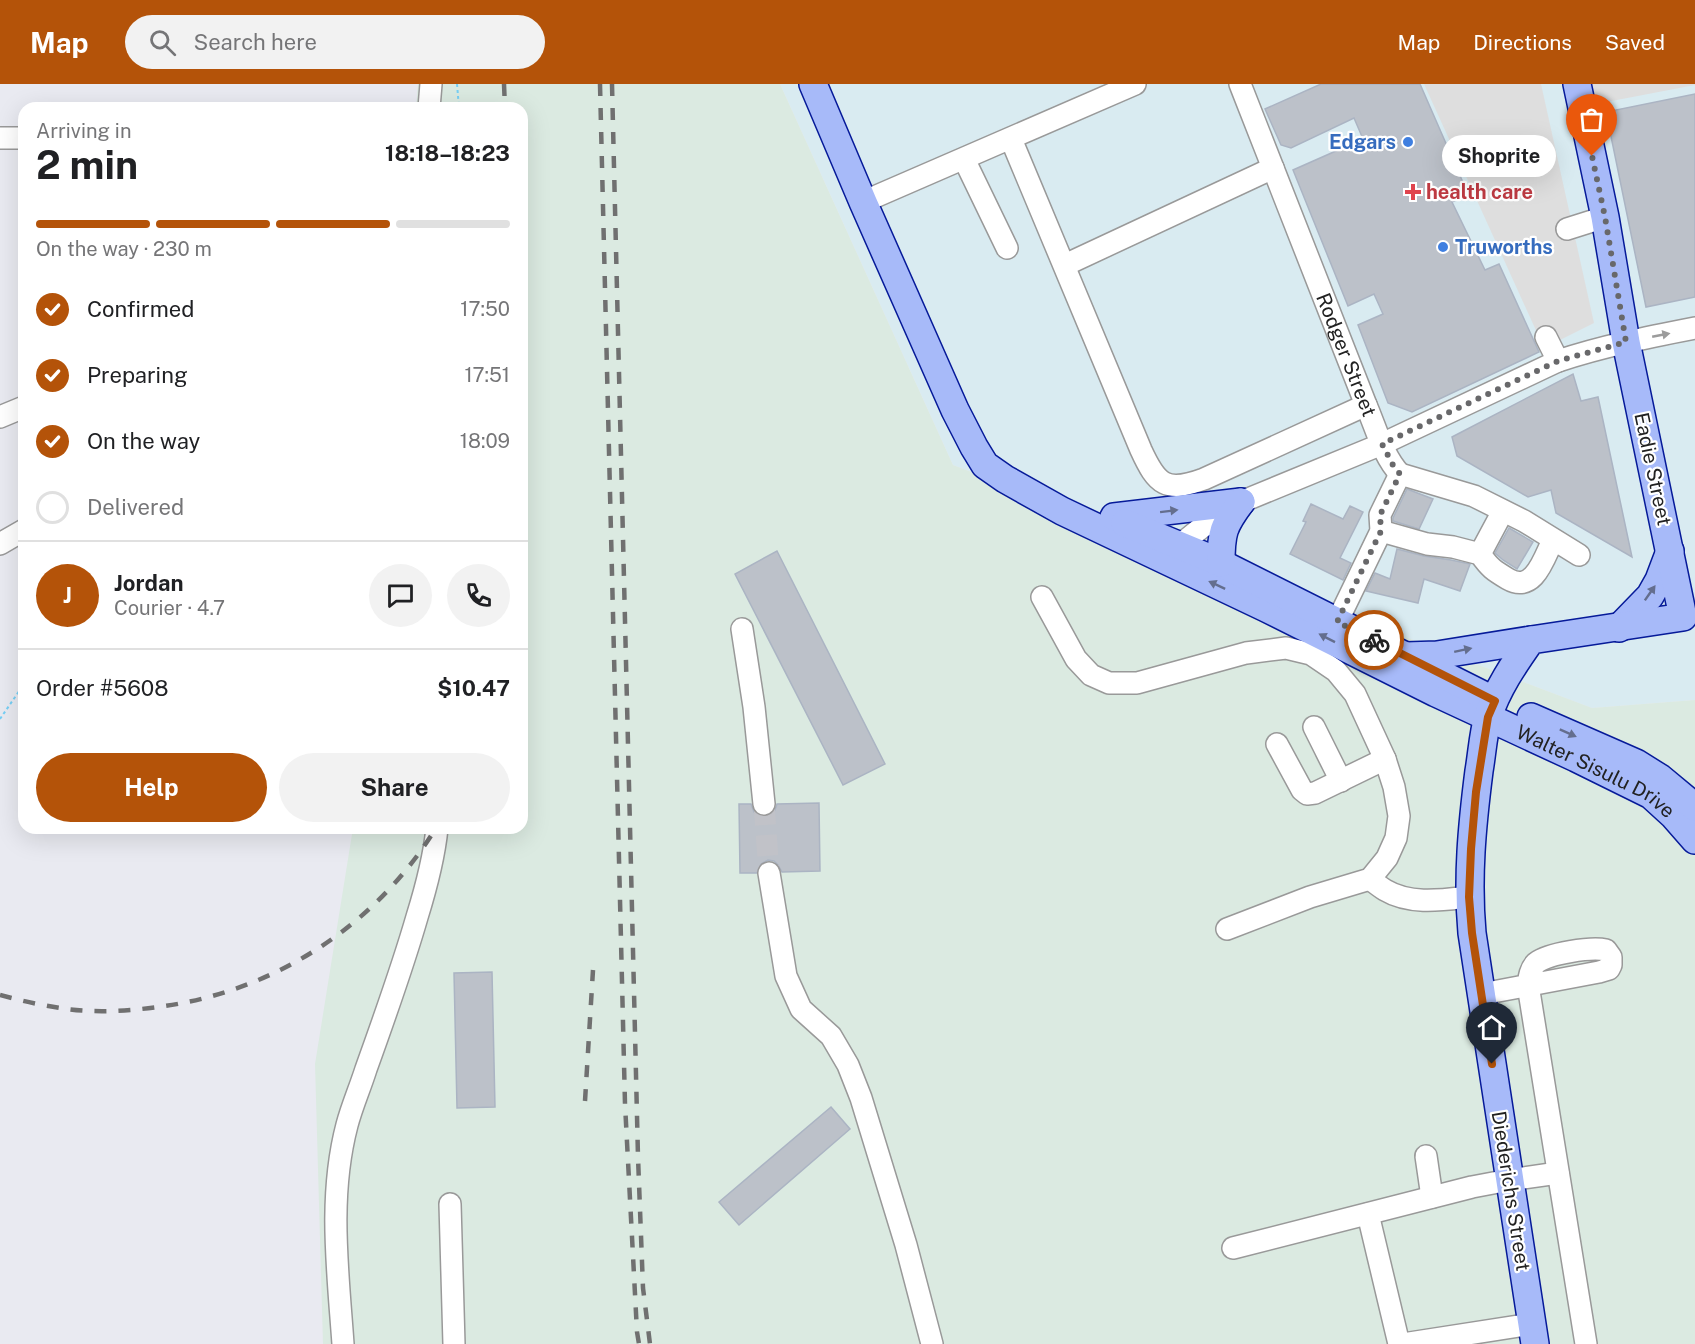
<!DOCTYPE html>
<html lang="en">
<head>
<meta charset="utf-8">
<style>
	body { margin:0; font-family:"Public Sans",sans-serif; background:#f2f2f2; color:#202124; height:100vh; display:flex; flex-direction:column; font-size:22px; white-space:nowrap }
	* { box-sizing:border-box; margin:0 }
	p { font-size:20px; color:#757577 }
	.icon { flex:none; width:33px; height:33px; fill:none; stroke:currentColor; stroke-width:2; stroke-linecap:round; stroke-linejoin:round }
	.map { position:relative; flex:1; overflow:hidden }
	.details { position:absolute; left:18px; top:18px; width:510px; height:732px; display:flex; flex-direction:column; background:#fff; border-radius:18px; box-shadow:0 6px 24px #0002 }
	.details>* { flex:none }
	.pin { position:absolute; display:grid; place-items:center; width:51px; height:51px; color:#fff; margin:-62px -26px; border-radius:50% 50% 50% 0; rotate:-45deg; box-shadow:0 0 6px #0007 }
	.pin .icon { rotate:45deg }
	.courier { position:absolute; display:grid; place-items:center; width:60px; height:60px; margin:-30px; border:4px solid #b45309; border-radius:50%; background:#fff; color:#222; box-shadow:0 2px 8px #0007 }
	.bubble { position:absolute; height:42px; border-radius:21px; background:#fff; box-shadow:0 6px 24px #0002; font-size:20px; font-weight:700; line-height:42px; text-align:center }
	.summary em { font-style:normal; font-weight:700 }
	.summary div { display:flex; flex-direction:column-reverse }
	.summary { display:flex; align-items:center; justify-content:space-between; height:102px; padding:0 18px }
	h1 { font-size:39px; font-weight:700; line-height:45px }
	.bar { display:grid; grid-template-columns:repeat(4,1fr); gap:9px 6px; align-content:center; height:72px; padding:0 18px }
	.bar i { height:8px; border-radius:4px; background:#e0e0e0 }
	.bar .current { background:#b45309 }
	.bar p { grid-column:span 4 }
	.line { display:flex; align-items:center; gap:15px; padding:0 18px; border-top:2px solid #e0e0e0 }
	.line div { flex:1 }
	.round { display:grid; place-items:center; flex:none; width:63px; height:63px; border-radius:32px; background:#f2f2f2 }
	ol { padding:0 18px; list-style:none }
	li { display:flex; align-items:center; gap:18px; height:66px }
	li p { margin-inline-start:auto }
	li .icon { padding:6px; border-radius:50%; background:#b45309; color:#fff; stroke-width:4 }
	li:last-child { color:#757577 }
	li i { width:33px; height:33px; border:3px solid #e0e0e0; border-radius:50% }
	.primary-button { display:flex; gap:12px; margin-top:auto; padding:12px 18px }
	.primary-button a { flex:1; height:69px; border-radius:36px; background:#b45309; color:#fff; font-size:24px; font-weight:700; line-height:69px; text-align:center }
	.primary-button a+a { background:#f2f2f2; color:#202124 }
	header { display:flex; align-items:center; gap:36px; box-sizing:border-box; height:84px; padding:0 30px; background:#b45309; color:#fff }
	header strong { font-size:28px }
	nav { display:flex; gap:33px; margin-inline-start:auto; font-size:21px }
	.search { width:420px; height:54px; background:#f2f2f2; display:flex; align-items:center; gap:15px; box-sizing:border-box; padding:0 21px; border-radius:33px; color:#757577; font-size:22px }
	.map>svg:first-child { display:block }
	.commercial { fill:#d9ebf1 }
	.industrial { fill:#dbeae1 }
	.parking { fill:#dedede }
	.building { fill:#bcc1c9; stroke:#abb4c3; stroke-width:1.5 }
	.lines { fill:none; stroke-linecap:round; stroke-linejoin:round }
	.minor-tunnel { stroke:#c1c2c8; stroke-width:21; stroke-dasharray:21 10; stroke-linecap:butt }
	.minor-casing { stroke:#999; stroke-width:24 }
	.major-casing { stroke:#061a99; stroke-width:30 }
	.path { stroke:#76cff5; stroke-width:2; stroke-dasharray:3 3; stroke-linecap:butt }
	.minor { stroke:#fff; stroke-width:21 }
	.major { stroke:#a7baf9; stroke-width:27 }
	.rail { stroke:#707070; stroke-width:4.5; stroke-dasharray:12 12; stroke-linecap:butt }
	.oneway { fill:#9c9c9c }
	.oneway2 { fill:#646e8e }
	.done { stroke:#68686a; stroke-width:6; stroke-dasharray:0 10.8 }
	.route { stroke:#b45309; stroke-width:8 }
	.shop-dot { fill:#3f7fe0; stroke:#fff; stroke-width:2 }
	.health-dot { fill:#e0444e; stroke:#fff; stroke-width:2 }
	.labels { text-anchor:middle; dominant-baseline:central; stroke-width:4.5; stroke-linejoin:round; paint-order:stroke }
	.shop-label { font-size:20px; font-weight:bold; fill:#366cbe; stroke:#fff; text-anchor:end }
	.health-label { font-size:20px; font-weight:bold; fill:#be3a42; stroke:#fff; text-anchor:start }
	.street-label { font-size:20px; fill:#222; stroke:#fff }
</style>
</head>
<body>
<header>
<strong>Map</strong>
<div class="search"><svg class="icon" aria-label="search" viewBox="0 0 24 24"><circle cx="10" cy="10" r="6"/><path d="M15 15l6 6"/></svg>Search here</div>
<nav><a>Map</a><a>Directions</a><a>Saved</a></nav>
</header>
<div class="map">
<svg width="1695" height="1260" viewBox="0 0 1695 1260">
	<rect width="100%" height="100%" fill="#e9eaf1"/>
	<path class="commercial" d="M780 0H1695V616L1592 624 953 381Z"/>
	<path class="industrial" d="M418 0H780L953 381 1592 624 1695 616V1260H323L315 980 353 744H522V24H416Z"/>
	<g class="parking">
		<path d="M1424 0H1541L1594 239 1544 264Z"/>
		<path d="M1592 0H1695V1L1596 20Z"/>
	</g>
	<g class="building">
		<path d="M1321 0H1420L1468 110 1452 118 1485 186 1499 180 1539 268 1412 328 1388 319 1358 241 1383 230 1374 210 1348 222 1293 86 1363 55 1354 34 1291 64 1281 61 1265 25Z"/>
		<path d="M1695 10V213L1646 223 1606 28Z"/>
		<path d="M1573 290 1581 317 1598 313 1632 473 1556 429 1551 406 1528 413 1457 372 1452 353Z"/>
		<path d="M1407 405 1433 415 1419 445 1393 437V434Z"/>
		<path d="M1311 420 1343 435 1350 422 1363 428 1340 474 1351 479 1343 496 1290 470 1306 438 1303 437Z"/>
		<path d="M1509 444 1533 458 1517 485 1503 476 1495 469Z"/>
		<path d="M1397 465 1424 472 1451 476 1470 480 1460 507 1424 495 1418 519 1366 507 1375 489 1390 495Z"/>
		<path d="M777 467 885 680 843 701 735 490Z"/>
		<path d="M819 719 820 787 782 788 778 781 774 777 768 776 761 780 757 789H740L739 720H751L754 728 759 732 765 733 772 730 775 726 777 720Z"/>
		<path d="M492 888 495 1023 457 1024 454 889Z"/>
		<path d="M831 1023 850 1045 739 1141 719 1118Z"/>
	</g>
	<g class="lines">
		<path class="minor-tunnel" d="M764 720 769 789"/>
		<defs>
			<g id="minor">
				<path id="s1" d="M1240 0 1366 321C1376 344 1383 372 1400 390L1474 412 1524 437 1579 471"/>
				<path d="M429 24 431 0"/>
				<path d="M0 54H24"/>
				<path d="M1011 55 1141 366C1157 401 1166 409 1204 395L1366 321"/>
				<path d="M964 75 1007 164"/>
				<path d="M863 118 1135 0"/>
				<path d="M1567 145 1605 133"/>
				<path d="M1065 181 1273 84"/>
				<path d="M1546 253 1558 277"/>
				<path d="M0 333 24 323"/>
				<path d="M1381 447 1427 460 1453 463 1480 470C1490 484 1493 486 1508 495 1534 510 1544 474 1553 456"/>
				<path d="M0 460 24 446"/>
				<path d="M1480 470 1503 427"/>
				<path d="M1172 471 1180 461 1201 444 1241 418 1382 360 1558 277C1603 262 1649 253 1695 244"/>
				<path d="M1042 513 1076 575 1091 591 1109 599H1137L1246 569 1286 564 1311 570 1336 587 1355 610 1385 675 1394 703 1399 732 1396 754 1387 774 1370 795 1310 813 1227 845"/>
				<path d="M1337 538 1381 447 1380 431 1400 390"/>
				<path d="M742 545 754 623 764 720"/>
				<path d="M1314 643 1341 697"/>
				<path d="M1277 660 1302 706 1307 710 1315 709 1385 675"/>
				<path d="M769 789 786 892 801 925 831 952 848 981 861 1014 906 1161 932 1260"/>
				<path d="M1370 795C1375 799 1380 803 1385 806 1410 821 1442 816 1469 813"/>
				<path d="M1482 910 1599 888 1609 885 1611 881V873L1606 866C1591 863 1549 869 1536 879 1530 885 1529 894 1528 901L1586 1260"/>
				<path d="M1426 1072 1432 1113"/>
				<path d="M450 1120 454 1260"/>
				<path d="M1368 1130 1399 1260"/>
				<path d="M1233 1164 1472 1103 1509 1096 1558 1089"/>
				<path d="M343 1260C338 1188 328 1113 347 1041 352 1022 360 1004 366 985 384 935 402 885 417 833 426 804 434 774 437 744"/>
				<path d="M1403 1260 1532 1240"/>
			</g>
			<g id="major">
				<path id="s2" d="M813 0 863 118 955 326 974 363 985 381 1005 395 1062 427 1266 524 1436 609 1576 674 1651 711 1674 732 1695 756"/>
				<path d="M1114 433 1241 418"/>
				<path d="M1125 439 1212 475 1483 611"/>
				<path d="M1221 479C1221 449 1223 442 1241 418"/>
				<path d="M1619 544 1650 512 1659 496 1670 467"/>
				<path d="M1406 572 1437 571 1531 556"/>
				<path d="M1531 633 1636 679 1660 694 1695 723"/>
				<path d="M1535 1260 1472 849C1467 794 1472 742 1479 687 1482 670 1483 650 1488 633 1497 605 1514 580 1531 556L1683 533 1626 258 1605 133 1577 0"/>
			</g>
		</defs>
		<use href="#minor" class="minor-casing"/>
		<use href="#major" class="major-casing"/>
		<g class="path">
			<path d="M457 0 459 24"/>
			<path d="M0 635 24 600"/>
		</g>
		<use href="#minor" class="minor"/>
		<use href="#major" class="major"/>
		<g class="rail">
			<path d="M504 0 505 24"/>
			<path d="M600 0 625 1020 637 1248 639 1260"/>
			<path d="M612 0 638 1073 643 1204 650 1260"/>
			<path d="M0 911C22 917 45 922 67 925 97 929 128 927 158 923 273 908 375 843 436 744"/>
			<path d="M585 1017 593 886"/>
		</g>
	</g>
	<defs><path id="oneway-solid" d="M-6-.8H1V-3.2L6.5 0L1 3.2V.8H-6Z" transform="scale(1.5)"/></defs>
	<use class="oneway" href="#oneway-solid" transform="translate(1661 251) rotate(-11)"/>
	<g class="oneway2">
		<use href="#oneway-solid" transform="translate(1169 427) rotate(-7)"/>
		<use href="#oneway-solid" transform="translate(1217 501) rotate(-155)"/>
		<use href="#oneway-solid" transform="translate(1650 509) rotate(-55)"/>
		<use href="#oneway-solid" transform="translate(1327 554) rotate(-153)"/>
		<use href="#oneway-solid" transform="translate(1463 566) rotate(-12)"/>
		<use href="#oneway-solid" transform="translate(1568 649) rotate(24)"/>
	</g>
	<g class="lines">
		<path class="done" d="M1374 556 1337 538 1381 447 1380 431 1400 390 1394 383 1382 360 1558 277 1626 258 1605 133 1592 72"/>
		<path class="route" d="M1374 556 1495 617 1488 633 1476 708 1471 765 1469 813 1472 849 1492 980"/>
	</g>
	<g class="shop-dot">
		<circle cx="1408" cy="58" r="6"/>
		<circle cx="1443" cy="163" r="6"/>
	</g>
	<path class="health-dot" d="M1410 99h6v6h6v6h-6v6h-6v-6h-6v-6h6z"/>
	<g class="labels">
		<g class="shop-label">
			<text x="1396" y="58">Edgars</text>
			<text x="1455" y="163" text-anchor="start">Truworths</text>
		</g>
		<g class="health-label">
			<text x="1426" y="108">health care</text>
		</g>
		<g class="street-label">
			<text stroke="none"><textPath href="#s1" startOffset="291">Rodger Street</textPath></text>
			<text transform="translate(1653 385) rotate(78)">Eadie Street</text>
			<text stroke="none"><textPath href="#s2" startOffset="1102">Walter Sisulu Drive</textPath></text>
			<text transform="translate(1511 1107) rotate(81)">Diederichs Street</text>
		</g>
	</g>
</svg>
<div class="pin" style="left:1592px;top:72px;background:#ea580c"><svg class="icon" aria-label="bag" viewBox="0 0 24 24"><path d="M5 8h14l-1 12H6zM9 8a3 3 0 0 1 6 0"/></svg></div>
<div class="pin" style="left:1492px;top:980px;background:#1f2937"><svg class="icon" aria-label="home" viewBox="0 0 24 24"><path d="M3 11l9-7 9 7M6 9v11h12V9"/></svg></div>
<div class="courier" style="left:1374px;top:556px"><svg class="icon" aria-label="bike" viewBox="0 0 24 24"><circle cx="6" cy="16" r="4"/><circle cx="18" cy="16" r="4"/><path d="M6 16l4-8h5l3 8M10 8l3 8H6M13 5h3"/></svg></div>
<div class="bubble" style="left:1442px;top:51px;width:114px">Shoprite</div>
<section class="details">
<div class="summary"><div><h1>2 min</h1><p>Arriving in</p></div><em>18:18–18:23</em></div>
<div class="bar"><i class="current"></i><i class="current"></i><i class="current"></i><i></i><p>On the way · 230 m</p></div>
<ol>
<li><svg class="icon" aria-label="check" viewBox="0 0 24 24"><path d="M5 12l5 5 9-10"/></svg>Confirmed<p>17:50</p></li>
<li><svg class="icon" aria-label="check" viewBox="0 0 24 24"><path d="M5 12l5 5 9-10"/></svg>Preparing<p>17:51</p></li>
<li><svg class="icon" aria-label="check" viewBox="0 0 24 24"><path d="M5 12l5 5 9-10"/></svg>On the way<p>18:09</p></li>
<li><i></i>Delivered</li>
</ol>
<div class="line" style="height:108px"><b class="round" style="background:#b45309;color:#fff">J</b><div><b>Jordan</b><p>Courier · 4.7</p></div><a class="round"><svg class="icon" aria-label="chat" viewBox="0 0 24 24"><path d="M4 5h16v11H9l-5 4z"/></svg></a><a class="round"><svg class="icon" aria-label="phone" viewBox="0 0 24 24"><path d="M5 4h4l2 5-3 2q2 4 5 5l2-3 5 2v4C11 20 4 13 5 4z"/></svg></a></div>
<div class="line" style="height:78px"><div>Order #5608</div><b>$10.47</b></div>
<div class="primary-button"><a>Help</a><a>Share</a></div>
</section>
</div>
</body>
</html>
